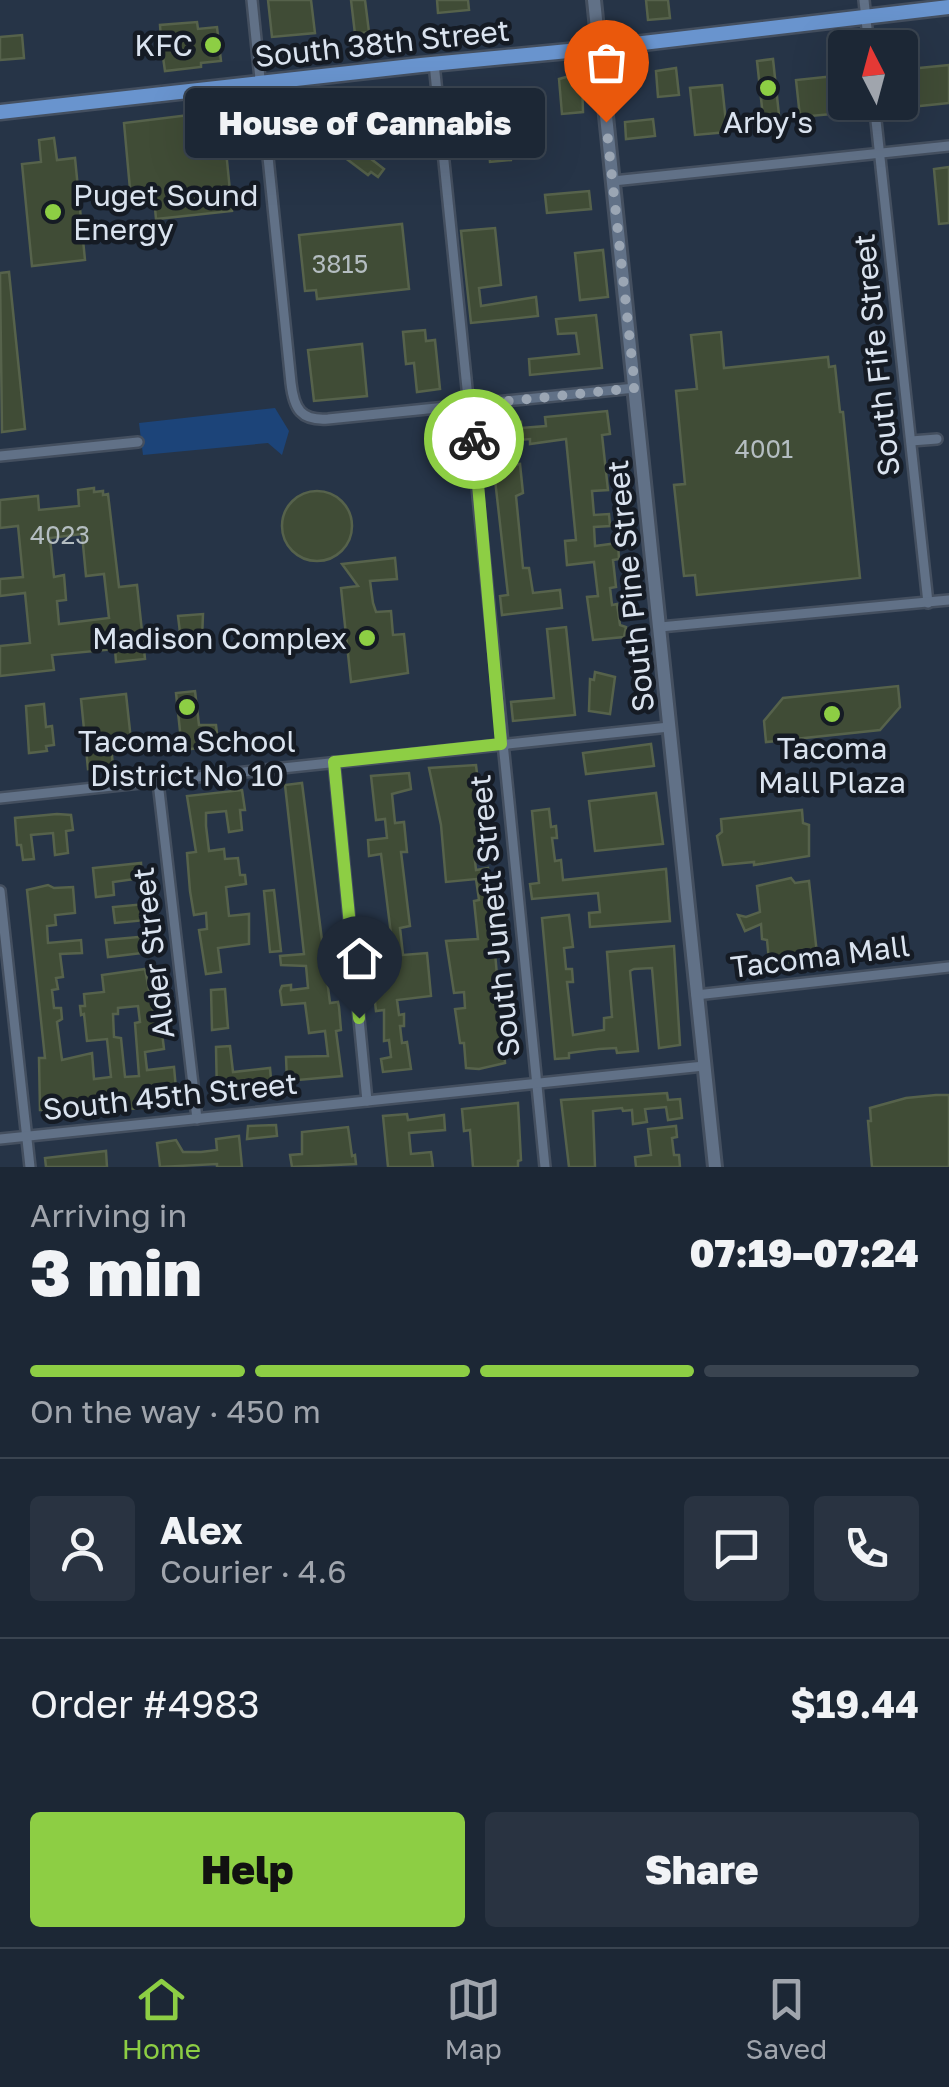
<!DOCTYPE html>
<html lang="en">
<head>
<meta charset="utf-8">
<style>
	body { margin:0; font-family:"Golos Text",sans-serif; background:#293341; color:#f1f3f6; height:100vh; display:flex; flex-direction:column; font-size:38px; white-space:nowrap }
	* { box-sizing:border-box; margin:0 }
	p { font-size:32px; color:#a0a5ad }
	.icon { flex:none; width:55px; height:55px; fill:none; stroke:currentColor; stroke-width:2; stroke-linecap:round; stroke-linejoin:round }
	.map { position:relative; height:1167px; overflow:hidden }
	.panel { display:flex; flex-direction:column; background:#1c2735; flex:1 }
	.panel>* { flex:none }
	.needle { width:65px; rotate:354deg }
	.controls { position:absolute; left:828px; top:30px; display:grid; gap:20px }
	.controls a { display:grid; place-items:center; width:90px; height:90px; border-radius:10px; background:#1c2735; box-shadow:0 10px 40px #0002,0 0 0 2px #3a4450; font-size:50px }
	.pin { position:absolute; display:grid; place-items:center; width:85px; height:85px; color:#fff; margin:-102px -42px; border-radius:50% 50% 50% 0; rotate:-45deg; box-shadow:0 0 10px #0007 }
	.pin .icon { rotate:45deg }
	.courier { position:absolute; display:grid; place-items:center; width:100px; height:100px; margin:-50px; border:8px solid #8dce44; border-radius:50%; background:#fff; color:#222; box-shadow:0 2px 12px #0007 }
	.bubble { position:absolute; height:70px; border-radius:10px; background:#1c2735; box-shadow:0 10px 40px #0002,0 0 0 2px #3a4450; font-size:32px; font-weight:800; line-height:70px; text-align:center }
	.overview em { font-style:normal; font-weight:800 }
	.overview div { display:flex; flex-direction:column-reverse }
	.overview { display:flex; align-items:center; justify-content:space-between; height:170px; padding:0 30px }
	h1 { font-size:65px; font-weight:800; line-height:75px }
	.bar { display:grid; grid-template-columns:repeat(4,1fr); gap:15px 10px; align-content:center; height:120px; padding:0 30px }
	.bar i { height:12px; border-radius:8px; background:#3a4450 }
	.bar .current { background:#8dce44 }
	.bar p { grid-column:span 4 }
	.line { display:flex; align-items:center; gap:25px; padding:0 30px; border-top:2px solid #3a4450 }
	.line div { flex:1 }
	.round { display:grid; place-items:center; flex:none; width:105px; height:105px; border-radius:10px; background:#293341 }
	.cta { display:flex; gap:20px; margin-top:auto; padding:20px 30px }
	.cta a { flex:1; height:115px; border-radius:10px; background:#8dce44; color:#111; font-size:40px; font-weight:800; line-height:115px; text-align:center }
	.cta a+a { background:#293341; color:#f1f3f6 }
	.tab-bar { display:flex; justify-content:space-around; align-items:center; height:140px; border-top:2px solid #3a4450; background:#1c2735; font-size:28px; color:#a0a5ad }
	.tab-bar a { display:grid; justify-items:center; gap:5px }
	.tab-bar .current { color:#8dce44 }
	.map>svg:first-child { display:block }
	.green { fill:#1c4479 }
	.building { fill:#404c36; stroke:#56624b; stroke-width:2.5; fill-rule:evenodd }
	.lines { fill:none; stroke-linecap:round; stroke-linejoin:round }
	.minor-casing { stroke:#444f5f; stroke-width:14 }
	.secondary-casing { stroke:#444f5f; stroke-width:18 }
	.primary-casing { stroke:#444f5f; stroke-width:19 }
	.minor { stroke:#617187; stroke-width:9 }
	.secondary { stroke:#617187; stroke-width:12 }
	.primary { stroke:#6994ce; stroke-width:14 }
	.done { stroke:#9ba6b4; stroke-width:10; stroke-dasharray:0 18 }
	.route { stroke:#8dce44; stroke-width:12 }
	.poi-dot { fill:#8dce44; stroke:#151b24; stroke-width:4 }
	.labels { text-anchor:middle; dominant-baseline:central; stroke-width:9; stroke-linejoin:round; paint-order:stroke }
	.number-label { font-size:25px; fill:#b4bdc1 }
	.street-label { font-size:30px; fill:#dae3ef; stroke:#151b24 }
	.poi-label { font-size:30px; fill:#dae3ef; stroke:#151b24 }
</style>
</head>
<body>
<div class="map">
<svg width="949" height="1167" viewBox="0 0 949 1167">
	<rect width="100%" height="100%" fill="#263447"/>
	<path class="green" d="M275 408 289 431 282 455 268 443 143 455 139 423Z"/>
	<g class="building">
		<path d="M268 0H311L315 33 272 37Z"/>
		<path d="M351 0H365L369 32 355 34Z"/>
		<path d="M437 0H468L469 10 438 13Z"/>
		<path d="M646 0H668L670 18 648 20Z"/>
		<path d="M197 22 198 29 217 27 221 61 201 63V67L165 71 163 57 158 58 156 41 161 40 160 25Z"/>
		<path d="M22 35 24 58 0 60V37Z"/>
		<path d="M773 59 779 115 763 117 757 61Z"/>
		<path d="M949 65V103L900 108V70Z"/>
		<path d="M676 68 679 95 658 97 656 71Z"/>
		<path d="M577 74V79L582 78 583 112 562 114 559 79Z"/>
		<path d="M845 75V102H864V111L800 117 796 80Z"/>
		<path d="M722 85 727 132 695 135 690 88Z"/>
		<path d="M374 96 398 100 392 134 369 127Z"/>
		<path d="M504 103 512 155 511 160 490 162 485 104Z"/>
		<path d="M302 106 307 153 282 156 277 109Z"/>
		<path d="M222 111 232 211 156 219 154 197 131 200 124 123Z"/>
		<path d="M653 119 655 136 626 139 625 122Z"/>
		<path d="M54 138 57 160 75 158 85 260 32 266 22 164 41 162 39 140Z"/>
		<path d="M344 138 384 169 378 177 371 172 368 175 344 157 347 153 337 146Z"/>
		<path d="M949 167V223L939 224 934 169Z"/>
		<path d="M589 191 591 209 547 213 545 195Z"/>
		<path d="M402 224 409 289 317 299 316 290 305 291 299 235Z"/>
		<path d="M495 228 501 285 479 288 481 306 536 297 538 316 471 323 461 231Z"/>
		<path d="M603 250 608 297 580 300 575 253Z"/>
		<path d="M9 272 25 429 2 432 0 273Z"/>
		<path d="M596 315 602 368 530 375 529 359 579 354 576 333 558 334 556 319Z"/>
		<path d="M425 330 426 341 435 340 440 389 417 392 414 363 406 364 403 332Z"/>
		<path d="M721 332 724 368 828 357 829 367 835 366 840 412H843L860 578 697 595 695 575 684 576 674 485 685 484 676 391 697 389 691 335Z"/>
		<path d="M362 344 367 396 314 401 308 350Z"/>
		<path d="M607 411 610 434 602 435 608 490 592 491 594 515 609 514 610 526 594 527 595 546 618 543 619 559 613 560 616 587 610 588 612 605 617 604 620 625 626 627 624 637 593 640 587 597 598 596 594 562 567 565 565 541 576 540 566 439 530 444V439L509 441 512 465 520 464 523 493 516 496 523 568H529L533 593 560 590 562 608 502 615 500 596 508 595 489 426 521 422V428L546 426 545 417Z"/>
		<path d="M94 488V492L103 491V495L108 494 119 587 137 585 145 659 116 662 115 649 52 655 54 670 0 676V646L30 643 25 593 0 596V579L23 577 18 526 0 528V500L38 496 39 510 79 506 78 490ZM82 534 86 576 104 574 109 618 59 624 57 601 66 600 64 575 54 577 50 538Z"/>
		<circle cx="317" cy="526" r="35"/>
		<path d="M395 558 397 579 370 581 373 603 376 612 391 611 393 635 404 634 408 673 351 682 341 588 358 586 342 564Z"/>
		<path d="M203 614 202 639 181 641 178 616Z"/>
		<path d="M566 627 575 715 513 721 511 702 554 698 547 629Z"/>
		<path d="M595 672 615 677 610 714 589 711 590 679 594 680Z"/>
		<path d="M898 686 900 707 880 730 766 742 764 721 783 698Z"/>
		<path d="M195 691 199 725H216L218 742 215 746 182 750 176 693Z"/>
		<path d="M126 694 131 740 111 745 113 766 88 769 81 699Z"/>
		<path d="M44 704 46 727 52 726 54 745 46 746 47 751 29 753 26 706Z"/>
		<path d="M651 744 654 766 586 774 583 753Z"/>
		<path d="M476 765 486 851 474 852 476 870 488 868 492 899 499 898 502 931H493L505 1063 479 1069 466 1068 464 1043H460L455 1009 465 1008 464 992 454 993 446 941 478 939 474 901 479 900 476 879 446 882 441 825 429 768Z"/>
		<path d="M409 773 411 789 392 794 395 823 404 822 407 852H401L410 926 400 928 403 955 427 953 431 996 397 1000 399 1015 404 1014V1026H400L402 1043 407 1042 411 1069 383 1072 381 1059 391 1057 389 1040 384 1041V1010L376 1011 374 994 383 993 380 967 370 968 369 958 378 957 380 935 391 934 381 854 369 856 368 840 387 838 385 819 376 820 371 776Z"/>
		<path d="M302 783 330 1003 338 1002 339 1007 341 1030 336 1031 342 1076 287 1081 286 1057 328 1056 325 1031 309 1033 305 1003 282 1005 280 991 282 986 291 985V990L308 988 306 966 281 965 280 956 304 954 285 785Z"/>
		<path d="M242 790 245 810H240L242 830 229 832 226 811 206 813V826L209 851 224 849 225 859 238 858 240 875H245L246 884 226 887 229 916 249 914V944L218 948 221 972 206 974 199 930 207 929 206 913 194 915 190 891 187 853 196 852 187 796Z"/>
		<path d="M656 793 663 844 595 851 589 801Z"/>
		<path d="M549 809 551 827 556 826 557 838H552L555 861 561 860 563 880 666 869 670 921 590 927 589 913 600 912 598 893 532 899 530 884 539 883 532 811Z"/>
		<path d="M802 810 803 823 809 825V856L754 865V862L723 865 717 836 722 832 721 819Z"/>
		<path d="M57 814 71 815 73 830 66 831 68 853 55 855 53 833 31 835 34 859 23 860 21 845H17L15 818Z"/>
		<path d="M141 863 142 878 113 882 114 895 96 897 93 868Z"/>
		<path d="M791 878 795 883 809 881 818 963 804 965 802 970 770 971 767 940 762 939 761 924 745 931 738 915 746 917 760 912 757 886Z"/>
		<path d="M48 885 54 888 73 887 75 913 55 915 56 925 47 926 48 943 81 940 82 953 60 954 63 977 56 978 58 989 52 990 54 1008H61L62 1019 57 1022 62 1060 92 1053 94 1079 111 1077 107 1039 87 1041 84 1014 81 1015 80 1006H85L84 994 104 992 102 975 145 969 154 1016H160L164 1049 145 1052 147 1070 174 1067 176 1089 174 1096 171 1097V1106L116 1110V1105L98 1107V1110L46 1115 45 1110H40L39 1058H45L27 890ZM138 1006 140 1022 135 1023 139 1076 125 1077 121 1038 114 1037 113 1014H118V1008Z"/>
		<path d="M274 890 281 951 270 952 264 891Z"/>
		<path d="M145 904 147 920 115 923 113 907Z"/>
		<path d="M569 915 573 947 564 948 566 969H572L573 982H567L573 1035 604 1030V1018L612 1017 607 952 674 946 680 1045 659 1048 652 968 634 969 630 971 638 1051 617 1053 616 1048 599 1049 569 1053V1058L555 1059 542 918Z"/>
		<path d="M149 936 151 952 108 957 106 940Z"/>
		<path d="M225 989 228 1028 212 1030 211 990Z"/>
		<path d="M230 1046 233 1072 270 1068 272 1090 217 1096 216 1047Z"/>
		<path d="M667 1093 668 1100 680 1099 682 1118 668 1120 666 1107 645 1109 647 1122 633 1124 632 1110 623 1111 622 1108 593 1111 595 1167H569L561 1100Z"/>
		<path d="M936 1095H949V1167H872L868 1121H871L870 1108 906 1098Z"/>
		<path d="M518 1103 521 1160 518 1161V1167H473L470 1130 464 1131 462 1109Z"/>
		<path d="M407 1114 408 1120 444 1115 445 1130 409 1133 411 1154 431 1152 433 1167H388L383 1116Z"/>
		<path d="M276 1125 277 1136 247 1139 248 1126Z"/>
		<path d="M676 1126 677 1137 672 1138 674 1155H679L680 1167H636L635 1157 651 1155 648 1129Z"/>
		<path d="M348 1127 352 1156 355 1155 356 1164 292 1167 290 1155 302 1154V1132Z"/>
		<path d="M239 1136 242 1167H217V1164L160 1167 157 1143 176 1140 183 1152H201L217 1150 216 1139Z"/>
		<path d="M106 1151 107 1167H46L45 1158Z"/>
	</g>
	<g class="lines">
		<defs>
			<g id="minor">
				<path d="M252 0 291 383C294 409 301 421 328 419L635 388"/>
				<path d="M864 0 869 48"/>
				<path d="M434 63C474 431 508 799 545 1167"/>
				<path d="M874 102 928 603"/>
				<path d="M613 181 949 146"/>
				<path d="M911 441 937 439"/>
				<path d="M0 456 138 442"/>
				<path d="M660 627 949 600"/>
				<path d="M334 762 367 1101"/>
				<path d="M158 782 197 1119"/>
				<path d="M0 798 669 727"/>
				<path d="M0 891 30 1167"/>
				<path d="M696 995 949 967"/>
				<path d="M0 1139 704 1066"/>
			</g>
			<path id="secondary" d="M594 0 715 1167"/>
			<path id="primary" d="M0 112 421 65 600 48 949 7"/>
		</defs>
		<use href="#minor" class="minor-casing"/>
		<use href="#secondary" class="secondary-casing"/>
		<use href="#primary" class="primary-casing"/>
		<use href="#minor" class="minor"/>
		<use href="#secondary" class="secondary"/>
		<use href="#primary" class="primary"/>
	</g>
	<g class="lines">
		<path class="done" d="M474 439 471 405 635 388 606 122"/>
		<path class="route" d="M359 1018 334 762 501 744 474 439"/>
	</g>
	<g class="poi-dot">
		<circle cx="213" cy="45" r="10"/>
		<circle cx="768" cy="88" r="10"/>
		<circle cx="53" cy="212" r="10"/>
		<circle cx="367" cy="638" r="10"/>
		<circle cx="187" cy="707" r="10"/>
		<circle cx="832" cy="714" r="10"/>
	</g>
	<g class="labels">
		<g class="number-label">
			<text x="340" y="263">3815</text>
			<text x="764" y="448">4001</text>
			<text x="60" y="534">4023</text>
		</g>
		<g class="street-label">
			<text transform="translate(382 43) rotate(-6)">South 38th Street</text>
			<text transform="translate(876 355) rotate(-96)">South Fife Street</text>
			<text transform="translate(630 586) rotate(-96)">South Pine Street</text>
			<text transform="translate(494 916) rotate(-96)">South Junett Street</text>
			<text transform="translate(153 953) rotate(-97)">Alder Street</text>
			<text transform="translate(820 956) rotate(-7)">Tacoma Mall</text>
			<text transform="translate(170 1096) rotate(-6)">South 45th Street</text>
		</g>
		<g class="poi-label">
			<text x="193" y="45" text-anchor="end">KFC</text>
			<text x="768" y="122">Arby's</text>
			<text x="73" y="195" text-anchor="start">Puget Sound<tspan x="73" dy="34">Energy</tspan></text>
			<text x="347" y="638" text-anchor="end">Madison Complex</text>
			<text x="187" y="741">Tacoma School<tspan x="187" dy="34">District No 10</tspan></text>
			<text x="832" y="748">Tacoma<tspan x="832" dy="34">Mall Plaza</tspan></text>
		</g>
	</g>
</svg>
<div class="controls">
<a><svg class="needle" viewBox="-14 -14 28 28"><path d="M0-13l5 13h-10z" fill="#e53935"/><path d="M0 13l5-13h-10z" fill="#a0a5ad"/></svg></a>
</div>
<div class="pin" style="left:606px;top:122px;background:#ea580c"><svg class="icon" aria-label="bag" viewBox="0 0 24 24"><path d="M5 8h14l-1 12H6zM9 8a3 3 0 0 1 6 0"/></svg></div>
<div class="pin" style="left:359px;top:1018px;background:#1f2937"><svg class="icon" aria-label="home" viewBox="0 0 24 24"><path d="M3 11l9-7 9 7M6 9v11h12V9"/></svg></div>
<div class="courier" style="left:474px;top:439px"><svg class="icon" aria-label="bike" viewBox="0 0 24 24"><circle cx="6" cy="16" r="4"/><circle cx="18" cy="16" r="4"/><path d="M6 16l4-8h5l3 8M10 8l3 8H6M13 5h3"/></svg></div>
<div class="bubble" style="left:185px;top:88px;width:360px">House of Cannabis</div>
</div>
<section class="panel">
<div class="overview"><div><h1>3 min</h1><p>Arriving in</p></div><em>07:19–07:24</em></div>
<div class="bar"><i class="current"></i><i class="current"></i><i class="current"></i><i></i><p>On the way · 450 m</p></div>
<div class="line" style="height:180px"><a class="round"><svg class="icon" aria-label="person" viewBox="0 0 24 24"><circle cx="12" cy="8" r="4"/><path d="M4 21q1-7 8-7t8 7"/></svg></a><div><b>Alex</b><p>Courier · 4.6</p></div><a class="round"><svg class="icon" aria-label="chat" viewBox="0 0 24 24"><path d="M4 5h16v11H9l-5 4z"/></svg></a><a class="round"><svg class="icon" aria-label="phone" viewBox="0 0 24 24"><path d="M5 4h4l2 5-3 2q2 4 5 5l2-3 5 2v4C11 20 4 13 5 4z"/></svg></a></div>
<div class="line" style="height:130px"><div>Order #4983</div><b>$19.44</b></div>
<div class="cta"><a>Help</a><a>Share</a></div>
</section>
<nav class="tab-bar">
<a class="current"><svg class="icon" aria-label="home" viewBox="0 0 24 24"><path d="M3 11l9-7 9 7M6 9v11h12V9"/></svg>Home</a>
<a><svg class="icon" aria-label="map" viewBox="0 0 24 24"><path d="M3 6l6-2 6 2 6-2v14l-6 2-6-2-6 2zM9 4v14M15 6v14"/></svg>Map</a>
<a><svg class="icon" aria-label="saved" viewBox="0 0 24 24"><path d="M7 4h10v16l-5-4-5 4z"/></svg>Saved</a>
</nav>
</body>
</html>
